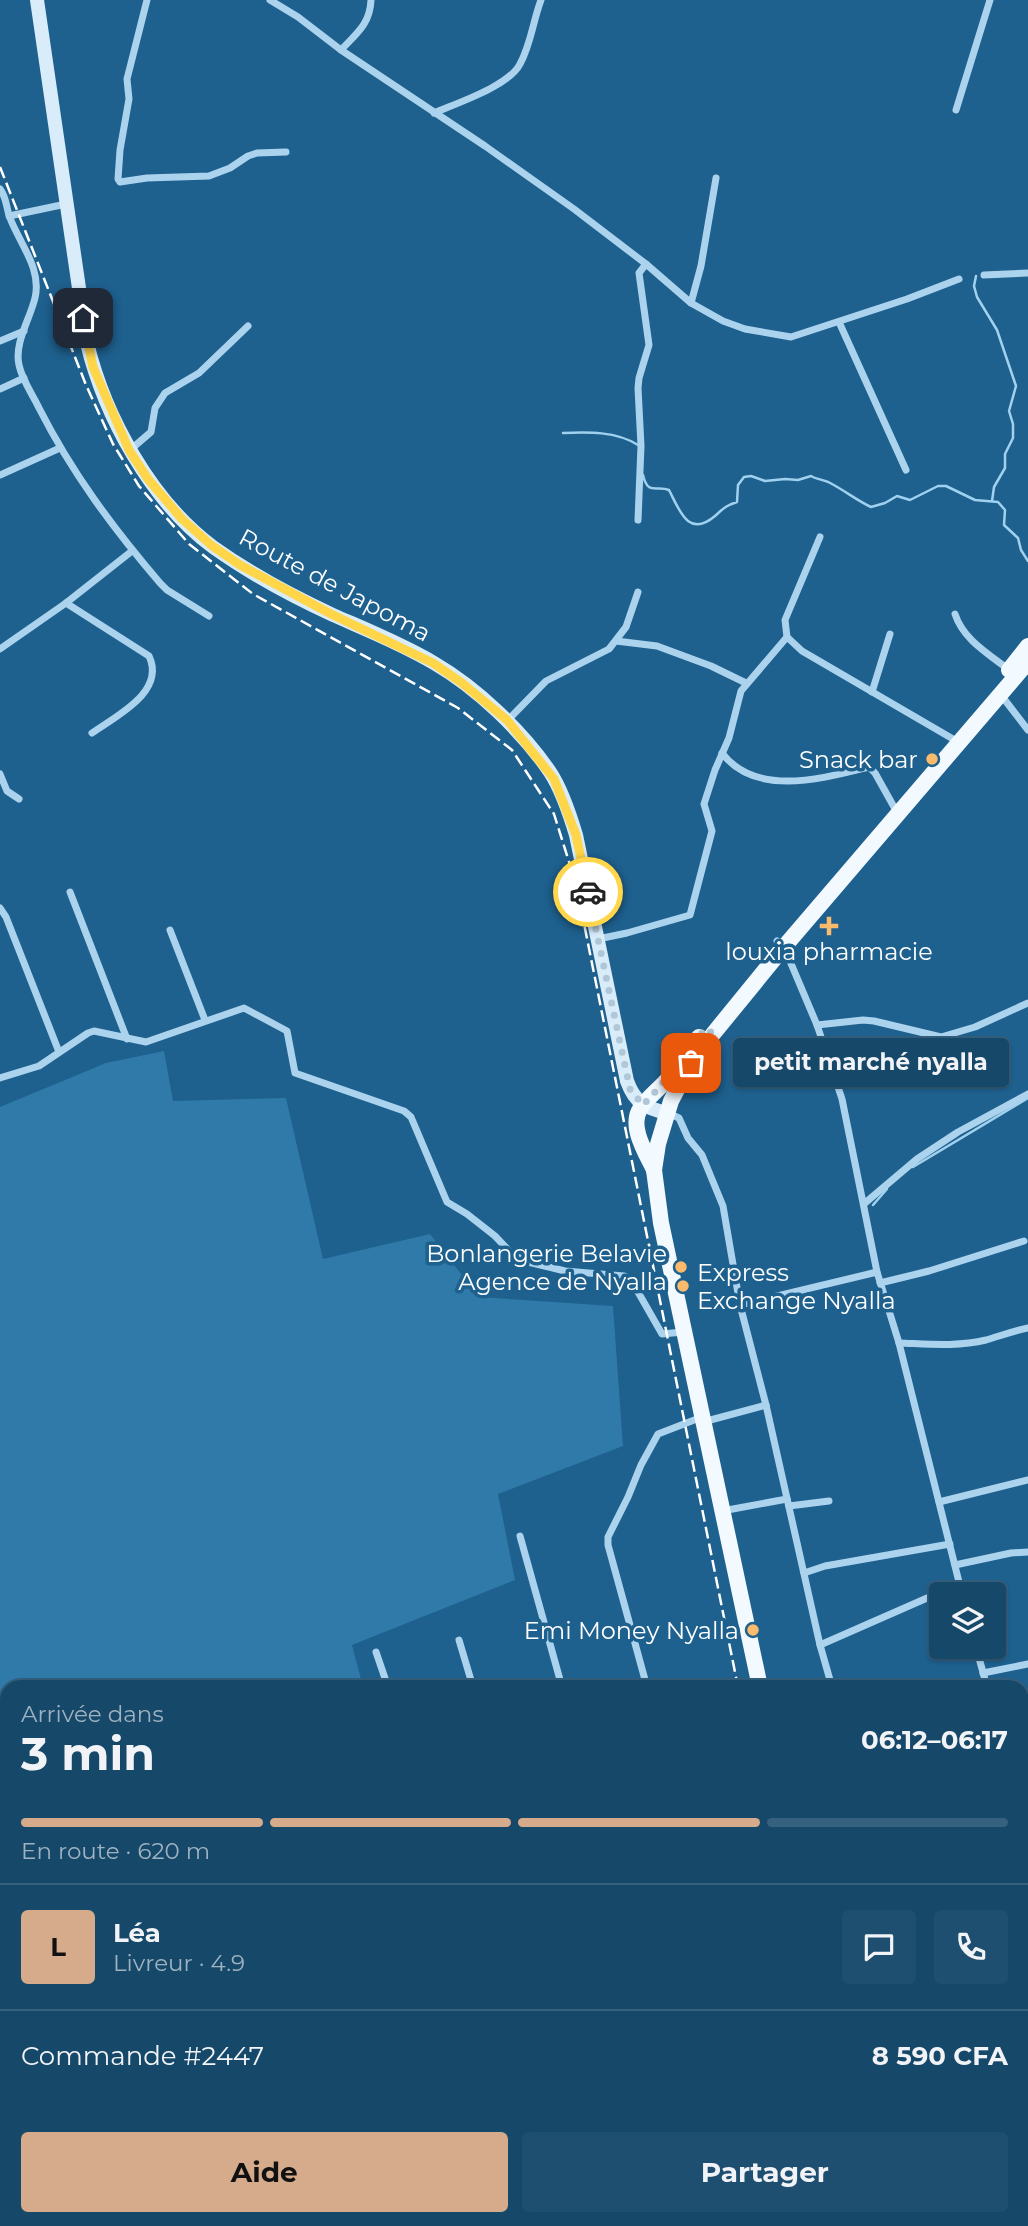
<!DOCTYPE html>
<html lang="fr">
<head>
<meta charset="utf-8">
<style>
	body { margin:0; font-family:Montserrat,sans-serif; background:#1f4f70; color:#f1f3f6; height:100vh; display:flex; flex-direction:column; font-size:26px; white-space:nowrap }
	* { box-sizing:border-box; margin:0 }
	p { font-size:23px; color:#9eb2c1 }
	.icon { flex:none; width:38px; height:38px; fill:none; stroke:currentColor; stroke-width:2; stroke-linecap:round; stroke-linejoin:round }
	.map { position:relative; flex:1; overflow:hidden }
	.side { position:absolute; left:0px; top:1680px; width:1029px; height:546px; display:flex; flex-direction:column; background:#16486a; border-radius:21px 21px 0 0; box-shadow:0 2px 5px #0004,0 0 0 2px #35607e }
	.side>* { flex:none }
	.tools { position:absolute; left:929px; top:1582px; display:grid; gap:14px }
	.tools a { display:grid; place-items:center; width:77px; height:77px; border-radius:7px; background:#16486a; box-shadow:0 2px 5px #0004,0 0 0 2px #35607e; font-size:35px }
	.pin { position:absolute; display:grid; place-items:center; width:60px; height:60px; color:#fff; margin:-30px; border-radius:14px; box-shadow:0 4px 10px #0006 }
	.courier { position:absolute; display:grid; place-items:center; width:70px; height:70px; margin:-35px; border:5px solid #ffd54a; border-radius:50%; background:#fff; color:#222; box-shadow:0 2px 9px #0007 }
	.bubble { position:absolute; height:49px; border-radius:7px; background:#16486a; box-shadow:0 2px 5px #0004,0 0 0 2px #35607e; font-size:23px; font-weight:700; line-height:49px; text-align:center }
	.summary em { font-style:normal; font-weight:700 }
	.summary div { display:flex; flex-direction:column-reverse }
	.summary { display:flex; align-items:center; justify-content:space-between; height:119px; padding:0 21px }
	h1 { font-size:46px; font-weight:700; line-height:52px }
	.bar { display:grid; grid-template-columns:repeat(4,1fr); gap:10px 7px; align-content:center; height:84px; padding:0 21px }
	.bar i { height:9px; border-radius:5px; background:#35607e }
	.bar .current { background:#d6ab8b }
	.bar p { grid-column:span 4 }
	.line { display:flex; align-items:center; gap:18px; padding:0 21px; border-top:2px solid #35607e }
	.line div { flex:1 }
	.round { display:grid; place-items:center; flex:none; width:74px; height:74px; border-radius:7px; background:#1f4f70 }
	.action { display:flex; gap:14px; margin-top:auto; padding:14px 21px }
	.action a { flex:1; height:80px; border-radius:7px; background:#d6ab8b; color:#111; font-size:28px; font-weight:700; line-height:80px; text-align:center }
	.action a+a { background:#1f4f70; color:#f1f3f6 }
	.map>svg:first-child { display:block }
	.green { fill:#2f7aa9 }
	.lines { fill:none; stroke-linecap:round; stroke-linejoin:round }
	.stream { stroke:#a0d1ee; stroke-width:2.5 }
	.street { stroke:#acd3ed; stroke-width:7 }
	.secondary { stroke:#d9ecf9; stroke-width:14 }
	.primary { stroke:#f2f9ff; stroke-width:16 }
	.rail { stroke:#fff; stroke-width:2.5; stroke-dasharray:12 5; stroke-linecap:butt }
	.done { stroke:#b0c7d7; stroke-width:7; stroke-dasharray:0 12.6 }
	.route { stroke:#ffd54a; stroke-width:9 }
	.poi-dot { fill:#fbbb6c; stroke:#1e608e; stroke-width:2.5 }
	.labels { text-anchor:middle; dominant-baseline:central; stroke-width:7; stroke-linejoin:round; paint-order:stroke }
	.street-label { font-size:24px; fill:#fff; stroke:#1e608e }
	.poi-label { font-size:24px; fill:#fff; stroke:#1e608e; text-anchor:end }
</style>
</head>
<body>
<div class="map">
<svg width="1028" height="2226" viewBox="0 0 1028 2226">
	<rect width="100%" height="100%" fill="#1e608e"/>
	<g class="green">
		<path d="M164 1051 173 1101 286 1098 323 1259 430 1234 479 1297 613 1306 623 1446 498 1494 515 1580 352 1645 363 1687H7V1745L0 1747V1107L106 1063Z"/>
		<path d="M249 2219H523L525 2226H244Z"/>
	</g>
	<g class="lines">
		<g class="stream">
			<path d="M976 276 974 286 977 297 997 330 1016 386 1009 411 1013 424V438L1005 454V468L994 487 992 501"/>
			<path d="M563 433C588 432 616 431 638 445"/>
			<path d="M643 475C648 496 656 485 669 490 679 509 688 539 715 516 724 508 725 506 737 502L738 485 744 477 751 476 765 481 785 479 798 480 811 476C818 480 826 480 832 484 845 491 858 501 871 507L885 503 897 496 910 500 938 486H946L975 500 998 502 1005 510 1004 525 1018 538 1021 550 1028 561"/>
			<path d="M913 1167 1028 1098"/>
			<path d="M873 1205 887 1189"/>
		</g>
		<g class="street">
			<path d="M147 0 127 79 129 99 120 150 118 179 120 182 147 178 209 176 230 168 248 156 257 153 286 152"/>
			<path d="M270 0 298 17 341 50 485 146 574 209 646 264 691 303 723 321 745 329 791 337 907 299 959 279"/>
			<path d="M341 50C357 33 370 24 371 0"/>
			<path d="M956 110 990 0"/>
			<path d="M434 113C457 103 509 86 520 64 531 44 533 21 541 0"/>
			<path d="M0 189C7 198 6 208 10 218 20 244 42 269 35 298 30 319 14 343 19 365 22 380 33 395 39 408 72 473 113 528 160 583L167 590 209 616"/>
			<path d="M9 216 66 204"/>
			<path d="M984 275 1028 273"/>
			<path d="M691 303 701 266 716 178"/>
			<path d="M839 322 906 470"/>
			<path d="M0 341 24 331"/>
			<path d="M0 389 24 378"/>
			<path d="M130 450 151 432 155 408 165 393 199 373 248 326"/>
			<path d="M0 475 60 448"/>
			<path d="M638 520 641 446 638 388 639 378 649 345 639 273 646 264"/>
			<path d="M820 537 785 620 787 637 802 651 953 739 958 744"/>
			<path d="M66 603 149 656C166 692 116 716 92 733"/>
			<path d="M955 614C963 639 987 653 1008 669"/>
			<path d="M616 641 657 646 711 666 746 683"/>
			<path d="M0 649 66 603 132 551"/>
			<path d="M872 692 890 634"/>
			<path d="M1001 695 1028 730"/>
			<path d="M507 721 546 681 609 649 626 627 638 592"/>
			<path d="M722 753C756 798 824 778 869 767L875 773 894 807"/>
			<path d="M0 774 7 791 19 799"/>
			<path d="M70 892 127 1039"/>
			<path d="M0 908 6 917 59 1052"/>
			<path d="M170 930 205 1020"/>
			<path d="M598 939 627 933 690 915 712 831 704 804 715 770 729 738 741 691 787 637"/>
			<path d="M777 941 784 947 817 1025 842 1099 877 1272 899 1343 962 1594"/>
			<path d="M817 1025 863 1020 874 1021 941 1037 975 1027 1028 1003"/>
			<path d="M0 1078 39 1066 88 1033 94 1031 146 1042 244 1008 287 1031 295 1073 404 1111 411 1117 447 1202 467 1214 495 1236 513 1255 528 1262 565 1271 624 1276 630 1279 634 1285 662 1334 683 1332"/>
			<path d="M668 1113 679 1118 688 1138 702 1155 723 1206 740 1305 766 1405 820 1645 832 1687"/>
			<path d="M865 1203 917 1159 958 1132 1028 1094"/>
			<path d="M880 1283 929 1271 1024 1241"/>
			<path d="M740 1305 877 1272"/>
			<path d="M899 1343C928 1344 957 1347 986 1340 1000 1336 1013 1331 1028 1328"/>
			<path d="M703 1422 766 1405"/>
			<path d="M939 1502 1028 1480"/>
			<path d="M789 1506 829 1501"/>
			<path d="M722 1511 787 1499"/>
			<path d="M520 1536 562 1687"/>
			<path d="M955 1565 1011 1553 1028 1552"/>
			<path d="M804 1573 825 1566 950 1544"/>
			<path d="M459 1640 473 1687"/>
			<path d="M820 1645 934 1595 961 1588"/>
			<path d="M976 1647 987 1687"/>
			<path d="M376 1652 388 1687"/>
			<path d="M983 1673 1028 1664"/>
			<path d="M647 1687 608 1545V1537L628 1497 641 1465 658 1434 702 1417"/>
			<path d="M1022 1798H1028"/>
			<path d="M1022 1828 1028 1849"/>
			<path d="M1022 1978 1028 1977"/>
			<path d="M1022 2137 1028 2135"/>
			<path d="M542 2219 544 2226"/>
			<path d="M630 2219 632 2226"/>
			<path d="M720 2219 722 2226"/>
			<path d="M804 2219 806 2226"/>
			<path d="M935 2226 936 2219"/>
		</g>
		<path class="secondary" d="M37 0 87 343C105 417 151 501 213 547 248 572 294 597 333 615 367 630 402 644 434 663 477 688 522 731 550 772 562 790 570 815 576 835L627 1081C635 1103 645 1108 667 1113"/>
		<g class="primary">
			<path d="M1009 670 1028 646"/>
			<path d="M654 1170C646 1153 629 1127 640 1109 647 1098 658 1090 666 1081 678 1067 687 1051 699 1037"/>
			<path d="M760 1687 661 1223 654 1170 658 1144 671 1101 691 1063 713 1034 784 947 1028 662"/>
			<path d="M881 2219 883 2226"/>
		</g>
		<g class="rail">
			<path d="M0 167 86 385 113 444 139 486 189 544 253 594 458 708 512 750 554 814 576 884 738 1687"/>
			<path d="M865 2219 867 2226"/>
		</g>
	</g>
	<g class="lines">
		<path class="done" d="M588 892 630 1089 643 1105C666 1081 684 1054 706 1028L713 1034 691 1063"/>
		<path class="route" d="M83 318 93 367 129 450 148 479 182 519 211 545 240 565 331 614 433 663 462 683 507 720 554 779 576 835 588 892"/>
	</g>
	<g class="poi-dot">
		<circle cx="932" cy="759" r="7"/>
		<path d="M825.5 915.5h7v7h7v7h-7v7h-7v-7h-7v-7h7z"/>
		<circle cx="681" cy="1267" r="7"/>
		<circle cx="683" cy="1286" r="7"/>
		<circle cx="753" cy="1630" r="7"/>
	</g>
	<g class="labels">
		<g class="street-label">
			<text transform="translate(335 585) rotate(28)">Route de Japoma</text>
		</g>
		<g class="poi-label">
			<text x="918" y="759">Snack bar</text>
			<text x="829" y="951" text-anchor="middle">louxia pharmacie</text>
			<text x="667" y="1253">Bonlangerie Belavie<tspan x="667" dy="28">Agence de Nyalla</tspan></text>
			<text x="697" y="1272" text-anchor="start">Express<tspan x="697" dy="28">Exchange Nyalla</tspan></text>
			<text x="739" y="1630">Emi Money Nyalla</text>
		</g>
	</g>
</svg>
<div class="tools">
<a><svg class="icon" aria-label="layers" viewBox="0 0 24 24"><path d="M12 4l9 5-9 5-9-5zM3 14l9 5 9-5"/></svg></a>
</div>
<div class="pin" style="left:691px;top:1063px;background:#ea580c"><svg class="icon" aria-label="bag" viewBox="0 0 24 24"><path d="M5 8h14l-1 12H6zM9 8a3 3 0 0 1 6 0"/></svg></div>
<div class="pin" style="left:83px;top:318px;background:#1f2937"><svg class="icon" aria-label="home" viewBox="0 0 24 24"><path d="M3 11l9-7 9 7M6 9v11h12V9"/></svg></div>
<div class="courier" style="left:588px;top:892px"><svg class="icon" aria-label="car" viewBox="0 0 24 24"><path d="M5 17H2v-5l4-1 3-4h7l3 4 3 1v5h-3M9 17h6M6 11h13"/><circle cx="7" cy="17" r="2"/><circle cx="17" cy="17" r="2"/></svg></div>
<div class="bubble" style="left:733px;top:1038px;width:276px">petit marché nyalla</div>
<section class="side">
<div class="summary"><div><h1>3 min</h1><p>Arrivée dans</p></div><em>06:12–06:17</em></div>
<div class="bar"><i class="current"></i><i class="current"></i><i class="current"></i><i></i><p>En route · 620 m</p></div>
<div class="line" style="height:126px"><b class="round" style="background:#d6ab8b;color:#111">L</b><div><b>Léa</b><p>Livreur · 4.9</p></div><a class="round"><svg class="icon" aria-label="chat" viewBox="0 0 24 24"><path d="M4 5h16v11H9l-5 4z"/></svg></a><a class="round"><svg class="icon" aria-label="phone" viewBox="0 0 24 24"><path d="M5 4h4l2 5-3 2q2 4 5 5l2-3 5 2v4C11 20 4 13 5 4z"/></svg></a></div>
<div class="line" style="height:91px"><div>Commande #2447</div><b>8 590 CFA</b></div>
<div class="action"><a>Aide</a><a>Partager</a></div>
</section>
</div>
</body>
</html>
